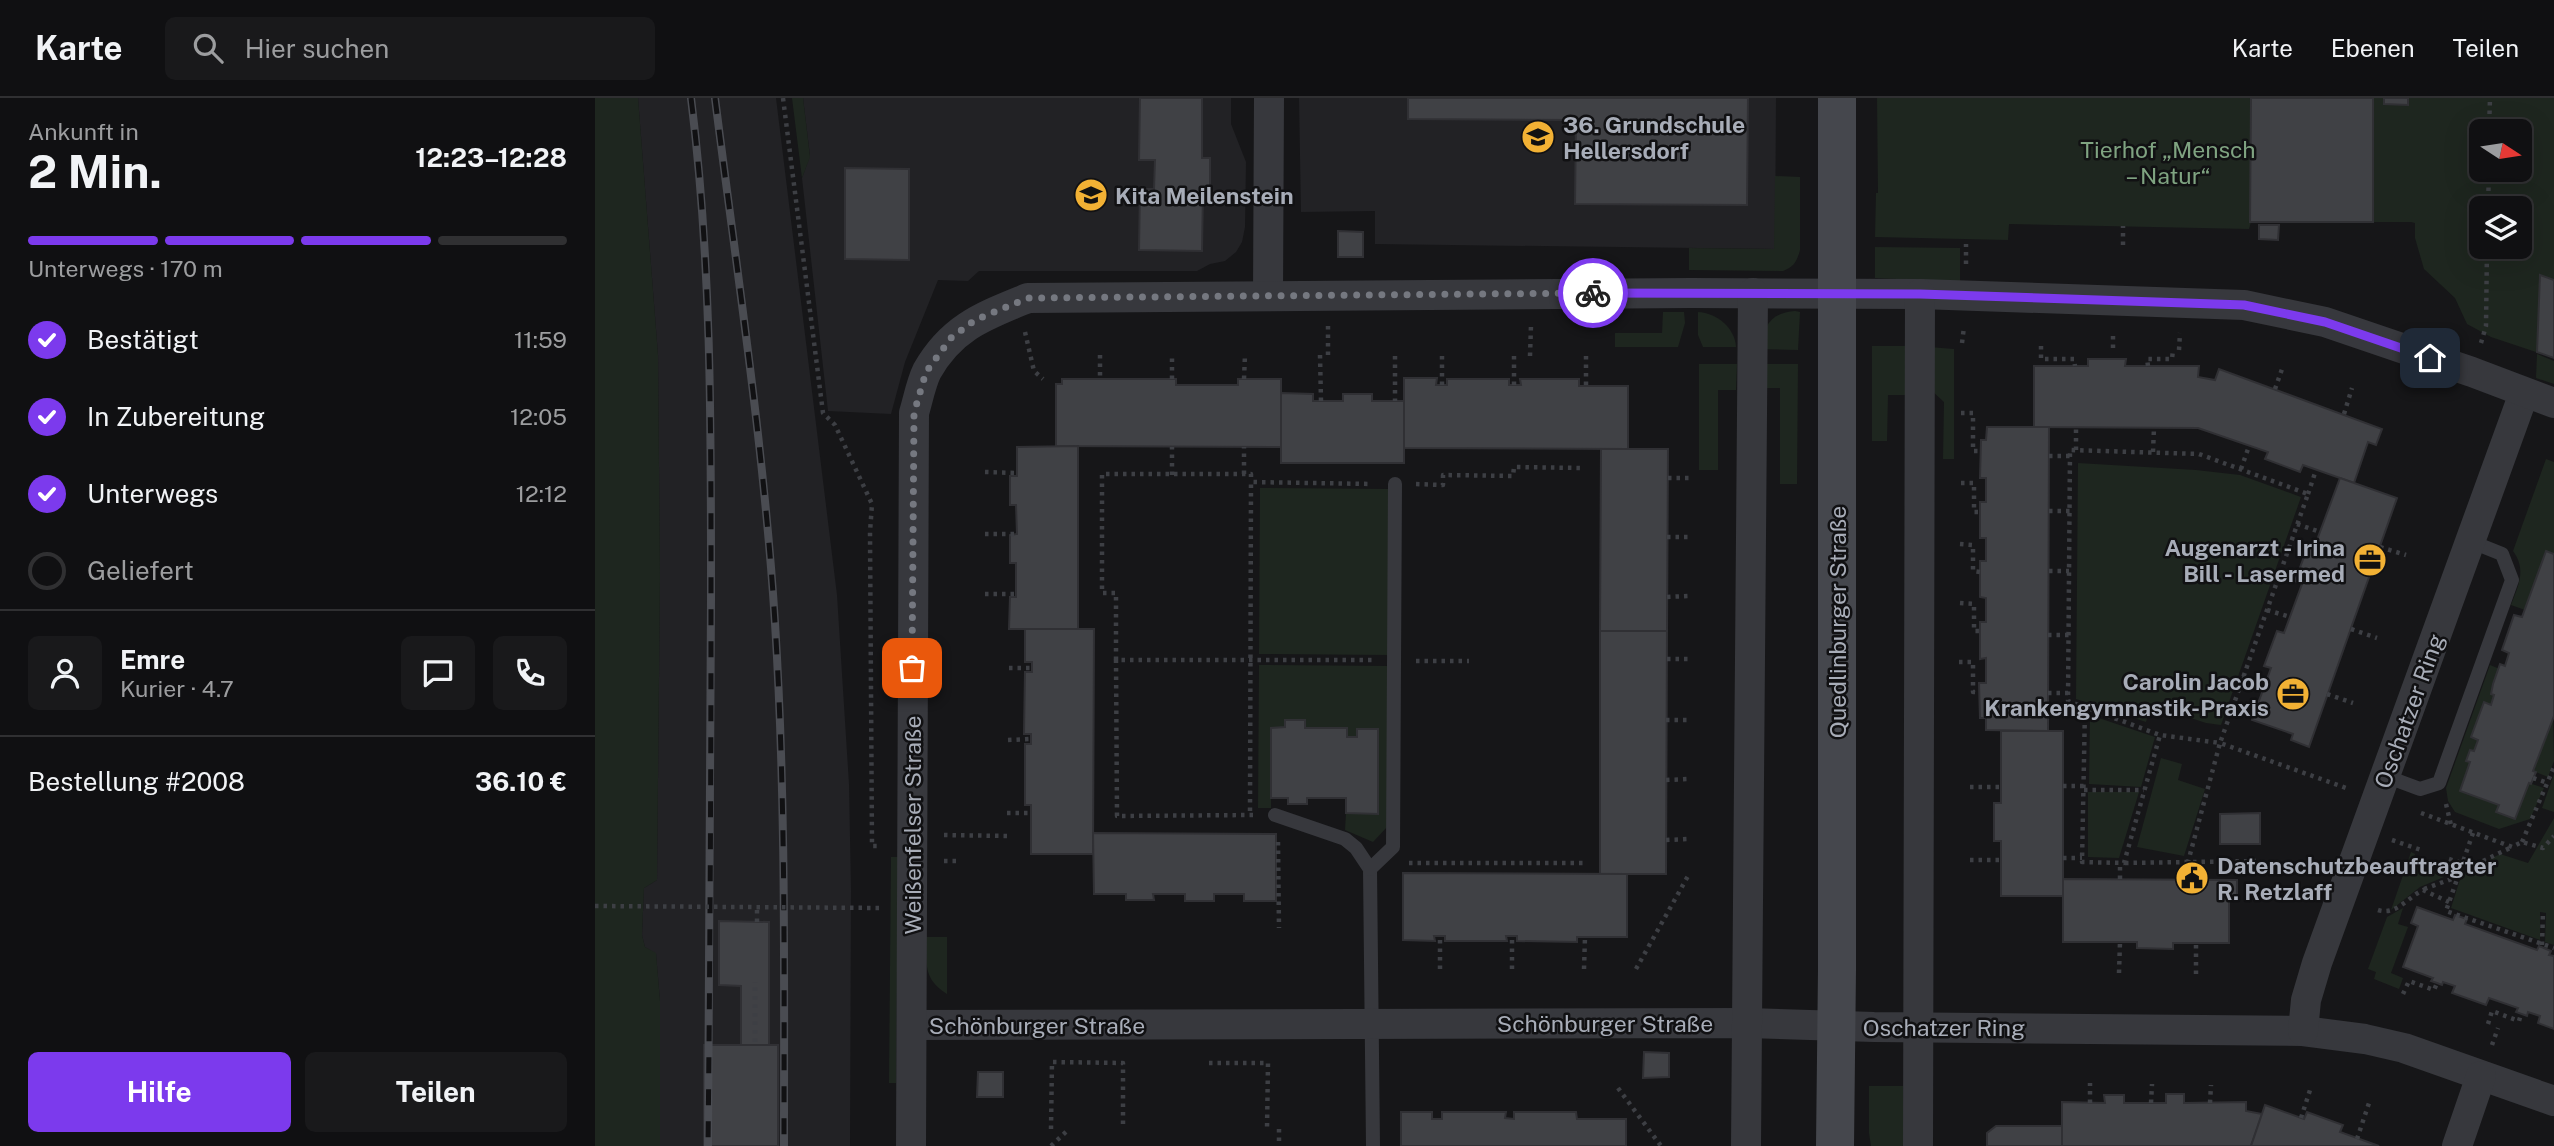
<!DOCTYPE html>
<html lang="de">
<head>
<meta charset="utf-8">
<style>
	body { margin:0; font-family:"Public Sans",sans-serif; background:#19191b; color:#f1f3f6; height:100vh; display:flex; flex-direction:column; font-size:26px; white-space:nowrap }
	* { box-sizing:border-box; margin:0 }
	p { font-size:23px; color:#9c9d9f }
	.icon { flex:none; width:38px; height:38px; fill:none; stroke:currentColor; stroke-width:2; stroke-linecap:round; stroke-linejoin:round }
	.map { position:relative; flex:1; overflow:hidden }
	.details { display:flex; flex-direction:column; background:#101012; width:595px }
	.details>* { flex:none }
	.needle { width:46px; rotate:102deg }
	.buttons { position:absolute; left:1874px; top:21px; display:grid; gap:14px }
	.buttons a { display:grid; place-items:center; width:63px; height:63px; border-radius:10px; background:#101012; box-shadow:0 7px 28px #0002,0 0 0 2px #303032; font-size:35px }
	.pin { position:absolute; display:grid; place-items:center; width:60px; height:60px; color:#fff; margin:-30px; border-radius:14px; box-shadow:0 4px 10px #0006 }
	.courier { position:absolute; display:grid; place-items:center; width:70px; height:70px; margin:-35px; border:5px solid #7c3aed; border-radius:50%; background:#fff; color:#222; box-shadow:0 2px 9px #0007 }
	.summary em { font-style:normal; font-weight:700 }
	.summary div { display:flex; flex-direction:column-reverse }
	.summary { display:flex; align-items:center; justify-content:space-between; height:119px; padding:0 28px }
	h1 { font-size:46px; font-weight:700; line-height:52px }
	.bar { display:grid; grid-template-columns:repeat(4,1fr); gap:10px 7px; align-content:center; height:84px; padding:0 28px }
	.bar i { height:9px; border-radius:5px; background:#303032 }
	.bar .current { background:#7c3aed }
	.bar p { grid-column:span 4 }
	.line { display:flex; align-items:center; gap:18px; padding:0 28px; border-top:2px solid #303032 }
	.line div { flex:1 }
	.round { display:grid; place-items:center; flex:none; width:74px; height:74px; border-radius:10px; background:#19191b }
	ol { padding:0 28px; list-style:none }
	li { display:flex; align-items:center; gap:21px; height:77px }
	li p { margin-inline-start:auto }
	li .icon { padding:7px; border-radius:50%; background:#7c3aed; color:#fff; stroke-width:4 }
	li:last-child { color:#9c9d9f }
	li i { width:38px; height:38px; border:4px solid #303032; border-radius:50% }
	.action { display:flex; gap:14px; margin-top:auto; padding:14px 28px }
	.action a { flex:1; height:80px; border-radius:10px; background:#7c3aed; color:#fff; font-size:28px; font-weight:700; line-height:80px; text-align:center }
	.action a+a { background:#19191b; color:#f1f3f6 }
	header { display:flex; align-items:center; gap:42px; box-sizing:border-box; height:98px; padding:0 35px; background:#101012; border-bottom:2px solid #303032 }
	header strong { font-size:33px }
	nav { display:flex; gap:38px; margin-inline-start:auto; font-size:24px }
	.search { width:490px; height:63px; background:#19191b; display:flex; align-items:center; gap:18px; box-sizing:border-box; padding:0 24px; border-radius:10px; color:#9c9d9f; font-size:26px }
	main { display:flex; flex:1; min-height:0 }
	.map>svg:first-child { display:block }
	.built { fill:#222225 }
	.green { fill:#1e261f; fill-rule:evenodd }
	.building { fill:#404145; stroke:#303034; stroke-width:2 }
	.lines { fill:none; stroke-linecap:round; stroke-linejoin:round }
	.path { stroke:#3d3f44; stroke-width:4.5; stroke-dasharray:3.5 5; stroke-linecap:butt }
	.lane { stroke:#37383d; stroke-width:14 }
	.street { stroke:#37383d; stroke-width:30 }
	.secondary { stroke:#45474d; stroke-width:38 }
	.rail-casing { stroke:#4a4c52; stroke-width:8 }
	.rail { stroke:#111113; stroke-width:5; stroke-dasharray:16; stroke-linecap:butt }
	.path-bridge { stroke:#3d3f44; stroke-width:4.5; stroke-dasharray:3.5 5; stroke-linecap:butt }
	.done { stroke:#757880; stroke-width:7; stroke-dasharray:0 12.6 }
	.route { stroke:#7c3aed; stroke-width:9 }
	.labels { text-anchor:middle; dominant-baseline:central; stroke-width:5; stroke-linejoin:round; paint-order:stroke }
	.poi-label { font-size:23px; font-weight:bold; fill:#a8adb8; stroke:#111113; text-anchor:start }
	.park-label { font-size:23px; fill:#7fa381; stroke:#111113 }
	.street-label { font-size:23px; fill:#a8adb8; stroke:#111113 }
</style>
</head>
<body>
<header>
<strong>Karte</strong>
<div class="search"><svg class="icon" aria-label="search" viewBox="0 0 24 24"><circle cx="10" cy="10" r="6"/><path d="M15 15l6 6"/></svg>Hier suchen</div>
<nav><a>Karte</a><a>Ebenen</a><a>Teilen</a></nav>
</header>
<main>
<section class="details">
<div class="summary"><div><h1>2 Min.</h1><p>Ankunft in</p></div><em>12:23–12:28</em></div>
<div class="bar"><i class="current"></i><i class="current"></i><i class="current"></i><i></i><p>Unterwegs · 170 m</p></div>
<ol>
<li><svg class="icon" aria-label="check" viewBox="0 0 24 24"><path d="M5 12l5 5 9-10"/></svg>Bestätigt<p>11:59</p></li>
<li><svg class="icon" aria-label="check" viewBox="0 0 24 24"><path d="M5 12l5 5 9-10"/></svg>In Zubereitung<p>12:05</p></li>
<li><svg class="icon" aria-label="check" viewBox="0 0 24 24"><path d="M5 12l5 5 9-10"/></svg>Unterwegs<p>12:12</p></li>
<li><i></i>Geliefert</li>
</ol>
<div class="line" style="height:126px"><a class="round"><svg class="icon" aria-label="person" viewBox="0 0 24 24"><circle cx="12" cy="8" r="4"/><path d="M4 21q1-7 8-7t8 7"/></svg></a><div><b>Emre</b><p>Kurier · 4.7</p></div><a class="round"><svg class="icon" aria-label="chat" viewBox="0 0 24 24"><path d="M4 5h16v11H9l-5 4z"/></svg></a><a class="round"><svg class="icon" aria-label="phone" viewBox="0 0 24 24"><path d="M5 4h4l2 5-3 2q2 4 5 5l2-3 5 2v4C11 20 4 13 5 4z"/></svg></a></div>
<div class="line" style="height:91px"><div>Bestellung #2008</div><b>36.10 €</b></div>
<div class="action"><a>Hilfe</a><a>Teilen</a></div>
</section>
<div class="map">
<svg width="1959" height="1048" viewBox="0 0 1959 1048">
	<rect width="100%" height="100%" fill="#161618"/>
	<g class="built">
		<path d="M43 0H181L242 497 254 686 256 793 255 1048H65V903L61 856 50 849 47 837 49 790 62 782 65 478 63 257Z"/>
		<path d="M208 0H636V26L651 64 650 129 647 144 641 154 630 163 615 166 602 173H384L373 183 343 182 310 264 296 316 233 313 207 80 215 58Z"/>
		<path d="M704 0H1181L1180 151 780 146V113L706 114Z"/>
	</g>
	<g class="green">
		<path d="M0 0H43L63 257 65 478 62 782 49 790 47 837 50 849 61 855 65 903V1048H0Z"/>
		<path d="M197 0H208L215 59 207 80Z"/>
		<path d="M1282 0H1959V260L1896 239 1872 226 1860 200 1829 171 1820 140V125L1816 124H1656L1654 131 1414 126 1413 142 1280 139 1281 95H1283ZM1886 33H1925V72H1886ZM1886 110H1925V149H1886Z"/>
		<path d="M1180 78 1205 79V152C1202 163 1199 169 1188 173L1094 172V150L1179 151Z"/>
		<path d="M1280 149 1365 150V184L1280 180Z"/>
		<path d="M1200 213 1205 214 1203 252 1165 251C1169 228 1175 215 1200 213Z"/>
		<path d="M1068 214H1089L1090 225 1083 249H1020V235H1067Z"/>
		<path d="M1103 214C1122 215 1140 230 1141 249H1108L1103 237Z"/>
		<path d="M1277 248H1312L1311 297H1293L1292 343H1277Z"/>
		<path d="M1334 249 1359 251V361H1348L1349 304 1335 291Z"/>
		<path d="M1942 256 1959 263V286L1941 280Z"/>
		<path d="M1104 266H1142L1141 292H1123V372H1104Z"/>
		<path d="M1165 266H1203L1202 386H1185V290H1165Z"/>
		<path d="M1951 361 1959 364V456L1950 454 1930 512 1916 507C1923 488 1932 472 1918 453Z"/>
		<path d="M1483 365 1601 372 1645 377 1706 399 1626 627 1611 625 1556 607 1551 624 1481 601Z"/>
		<path d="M665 390 794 391 793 557 664 556Z"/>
		<path d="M664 567 794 568 793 728 778 744 750 732 751 715H783V631H762V639H752V630H676V710H663Z"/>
		<path d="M1895 567 1907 572 1896 607 1889 605 1876 639 1883 642 1879 653 1872 663 1875 664 1865 693 1904 707 1902 714 1920 721 1934 685 1949 690 1935 721 1904 731 1860 714 1853 703 1851 690Z"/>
		<path d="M1495 617 1560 639 1546 689 1494 686Z"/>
		<path d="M1958 617 1959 663 1953 679 1938 673Z"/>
		<path d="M1566 660 1587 666 1583 682 1610 691 1589 758 1542 749Z"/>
		<path d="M1959 676V714L1947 710Z"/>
		<path d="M1493 694H1544L1524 760 1493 759Z"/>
		<path d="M1959 720V847L1950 844 1951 815 1945 814V842L1856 810 1867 775 1905 756 1933 765Z"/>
		<path d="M1816 754 1820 756 1817 767 1849 779 1825 789 1796 812Z"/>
		<path d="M296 759H303L301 985H294Z"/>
		<path d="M1808 810 1803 826 1813 829 1796 875 1808 880 1804 891 1779 881 1781 874 1773 871 1792 819Z"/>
		<path d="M331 839H352V896C327 880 332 865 331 839Z"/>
		<path d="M1274 988H1308L1309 1048H1276L1274 1035Z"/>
	</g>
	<g class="building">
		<path d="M545 0H607V60H615V92H608L607 153 544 152 545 91H559L560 62H544Z"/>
		<path d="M813 0H1153L1152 107 980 106 981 22 813 21Z"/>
		<path d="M1656 0H1778V124H1655Z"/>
		<path d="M1789 0H1813V7L1789 6Z"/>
		<path d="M250 70 314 71V162L250 161Z"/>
		<path d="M1664 127H1684L1683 142 1664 141Z"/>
		<path d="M743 133 768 134V159H743Z"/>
		<path d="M1945 177 1959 182V260L1942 254Z"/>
		<path d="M1493 261H1531L1530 268H1604L1603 279 1620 282 1624 271 1787 331 1781 347 1773 344 1759 385 1708 367 1705 374 1670 361 1673 354 1603 330 1439 329V268H1493Z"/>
		<path d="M809 280H842L841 287H852V281H914V287H926L925 281H984V288H1033V351L809 350Z"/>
		<path d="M467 281H581V287H643V281H686V349L461 348V286H467Z"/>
		<path d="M686 295 718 296V303H748V296H777V303H809V365H686Z"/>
		<path d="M1392 329H1454L1453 633 1391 632V620H1385L1384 585H1391V560L1385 561V524H1391V500L1385 499V463H1391V440H1385V404H1391V380H1385L1386 342H1391Z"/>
		<path d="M483 348V531H414L415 499H421V465H415V437L422 436 421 407H415V378H422V349Z"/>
		<path d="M1006 351H1073L1072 533H1005Z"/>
		<path d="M1745 380 1802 400 1714 649 1696 642 1698 636 1657 622 1676 570 1669 568 1682 533 1689 535 1707 486 1700 483 1713 448 1719 450Z"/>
		<path d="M1951 453 1959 456V618L1938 673 1941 674 1936 686 1934 685 1920 721 1901 714 1904 707 1865 693 1875 664 1871 663 1875 652 1879 653 1883 642 1876 639 1889 604 1896 607 1899 597 1896 596 1898 586 1905 566 1910 568 1914 555 1907 552 1919 517 1927 519Z"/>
		<path d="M430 531H499L498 756H436V707H430V646H436V636H429L430 574H437V564H430Z"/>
		<path d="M1005 533H1072L1071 776H1005Z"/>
		<path d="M690 622H710V630H752V639H762V631H783V716L751 715V700H712V706H693V700H676V630L690 629Z"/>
		<path d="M1406 633H1468V798H1406V743H1399V705H1406Z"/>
		<path d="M1665 715V746H1625V716Z"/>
		<path d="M498 735 681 736V803H649V796H619V803H590V796H558L559 802H531V796H499Z"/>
		<path d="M808 775 1032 776V839H982V844L922 843V838H911L912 843H850V838H839L840 843 808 842Z"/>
		<path d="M1468 781 1642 782V800H1634V845H1578V851L1542 850V844H1468Z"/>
		<path d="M1822 809 1858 822 1860 817 1872 821 1870 826 1942 852 1944 848 1956 853 1954 857 1959 858V931L1943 925 1945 918 1933 914 1932 918 1921 914 1923 910 1894 900 1891 907 1857 895 1860 888 1848 884 1847 887 1842 885 1836 883 1838 880 1808 869 1823 828 1816 825Z"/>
		<path d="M124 823 174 824V947H146V888L124 887Z"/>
		<rect x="109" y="947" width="74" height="101"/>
		<path d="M1049 954 1074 955V979L1048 980Z"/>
		<path d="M383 974H408V999H382Z"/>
		<path d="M1571 996H1589V1005L1651 1004V1013L1667 1016 1656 1048H1467V1004L1510 1005 1509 997H1529V1005H1571Z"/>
		<path d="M1670 1007 1709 1021 1712 1014 1748 1027 1745 1034 1784 1048H1656Z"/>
		<path d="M806 1014H837V1021H847V1014H911L910 1020 919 1021V1014H981L982 1021H1031V1048H806Z"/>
		<path d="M1401 1028H1467V1048H1392V1035Z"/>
	</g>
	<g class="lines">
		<g class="path">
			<path d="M188 0 228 315 240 327 277 406 275 434 277 748H286"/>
			<path d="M1894 33 1895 0"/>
			<path d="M1893 110 1894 72"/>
			<path d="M1528 147V128"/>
			<path d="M1371 166V146"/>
			<path d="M733 228V257"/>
			<path d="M430 234 439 273 448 281"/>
			<path d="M1367 245 1369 229"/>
			<path d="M1886 245 1891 228 1892 149"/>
			<path d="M1446 248V261H1479L1480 268"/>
			<path d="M1518 250V233"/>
			<path d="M1584 252 1585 235"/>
			<path d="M505 257V281"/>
			<path d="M725 257 726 303"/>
			<path d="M800 258V303"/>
			<path d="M847 258V287"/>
			<path d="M919 258V287"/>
			<path d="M935 258 936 227"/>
			<path d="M991 258V288"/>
			<path d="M1553 268 1552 261H1577L1578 252"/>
			<path d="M577 281V257"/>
			<path d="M649 281 650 257"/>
			<path d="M1680 291 1687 271"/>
			<path d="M1366 315H1378V353H1386"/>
			<path d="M1749 316 1757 290"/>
			<path d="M1481 352V329"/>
			<path d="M1558 354 1559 330"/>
			<path d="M1454 358H1475"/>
			<path d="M1646 371 1654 348"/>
			<path d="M390 374 422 375"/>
			<path d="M649 376V349"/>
			<path d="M577 377V349"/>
			<path d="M1073 380H1095"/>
			<path d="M1366 385H1379V414H1385"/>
			<path d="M821 386 848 387V377L918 378 919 369 988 370"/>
			<path d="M1713 396 1721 372"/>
			<path d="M1454 413H1475"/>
			<path d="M1702 426 1725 434"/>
			<path d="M390 436H422"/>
			<path d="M1072 439H1094"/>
			<path d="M1365 446 1378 447V473L1385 474"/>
			<path d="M1785 449 1811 457"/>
			<path d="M1454 473H1474"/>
			<path d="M390 496H421"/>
			<path d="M1072 499 1094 498"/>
			<path d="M1365 505 1379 506V533H1385"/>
			<path d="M1672 512 1695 519"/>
			<path d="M1756 531 1782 540"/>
			<path d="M1453 537H1474"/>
			<path d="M1072 561H1094"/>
			<path d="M521 562V495H507V376H656V384"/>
			<path d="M821 563H874"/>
			<path d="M1364 564H1378V594H1385"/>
			<path d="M414 570H436"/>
			<path d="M1647 579 1670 587"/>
			<path d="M1453 595H1473"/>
			<path d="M1732 596 1758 605"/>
			<path d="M1490 610 1487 764 1529 765 1565 637"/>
			<path d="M1071 622H1094"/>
			<path d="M413 642 436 641"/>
			<path d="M1938 680 1953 685"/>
			<path d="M1071 682 1094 681"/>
			<path d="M1468 688H1489"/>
			<path d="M1375 689H1406"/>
			<path d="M1489 692H1549"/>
			<path d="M1851 706 1856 727"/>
			<path d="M655 713 656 384 777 386"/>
			<path d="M412 715H436"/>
			<path d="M1826 715 1917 749 1927 744 1948 750 1959 738"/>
			<path d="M658 717 522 718 521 562H778"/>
			<path d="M1878 735 1851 813 1959 850"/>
			<path d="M349 737 412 738"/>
			<path d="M1071 742 1094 741"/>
			<path d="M1797 742 1826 752"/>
			<path d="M683 744 684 830"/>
			<path d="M1927 744 1959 669"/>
			<path d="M1468 760H1487"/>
			<path d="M1854 761 1867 765"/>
			<path d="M1375 762H1406"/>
			<path d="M349 763H362"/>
			<path d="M814 765H988"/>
			<path d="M1530 765 1663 763 1698 775"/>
			<path d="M1865 774 1917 749"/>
			<path d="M1525 781V764"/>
			<path d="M1594 782 1593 764 1625 645 1565 637 1473 603 1475 352 1604 356 1713 396 1625 645 1754 691"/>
			<path d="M1829 791 1862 779"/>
			<path d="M1783 812C1801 818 1813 799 1828 792L1854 804"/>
			<path d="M162 824V809"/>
			<path d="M1947 847 1948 814"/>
			<path d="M845 871V838"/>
			<path d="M917 871V838"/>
			<path d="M989 871 990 839"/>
			<path d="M1041 871 1093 778"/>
			<path d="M1524 875 1525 844"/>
			<path d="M1601 876V845"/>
			<path d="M1808 896 1814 883 1839 892 1842 885"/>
			<path d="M1893 926 1897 913 1924 923 1926 916"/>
			<path d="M160 944V884"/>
			<path d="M1897 947 1903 930"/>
			<path d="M614 965H673L672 1031"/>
			<path d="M1023 990 1066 1048"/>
			<path d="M1495 1005V985"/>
			<path d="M1556 1005 1557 986"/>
			<path d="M1615 1005 1616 987"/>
			<path d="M1706 1020 1716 989"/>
			<path d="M456 1031 457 964 528 965V1031"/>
			<path d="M684 1031V1048"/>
			<path d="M1762 1041 1775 1002"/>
			<path d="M456 1048 474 1031"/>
		</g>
		<g class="lane">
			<path d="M1790 678 1825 691 1844 685 1917 482 1907 456 1877 444"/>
			<path d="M680 717 750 741 761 750 775 771 778 1048"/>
			<path d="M775 771 798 749 800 386"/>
		</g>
		<g class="street">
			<path d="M673 197 674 0"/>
			<path d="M317 927 1153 925 1279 929 1708 933 1770 941 1809 950 1959 1003"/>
			<path d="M1708 933 1711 902 1722 865 1929 295"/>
			<path d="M316 1048 319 315C323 302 326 285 332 273 357 229 389 218 433 200L1096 195 1325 196 1649 207 1730 224 1877 274 1959 305"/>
			<path d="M1151 1048 1158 195"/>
			<path d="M1323 1048 1325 196"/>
			<path d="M1862 1048 1886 978"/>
		</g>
		<path class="secondary" d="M1240 1048 1242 872V0"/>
		<defs>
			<g id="rail">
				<path d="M96 0C117 167 116 335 116 502 116 684 115 866 113 1048"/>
				<path d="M120 0C142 175 169 349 180 525 191 699 189 874 189 1048"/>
			</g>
		</defs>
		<use href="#rail" class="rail-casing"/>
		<use href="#rail" class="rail"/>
		<path class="path-bridge" d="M0 808 286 810"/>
	</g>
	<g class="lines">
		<path class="done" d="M317 570 319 315 331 274 356 240 380 222 433 200 998 195"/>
		<path class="route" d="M998 195 1325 196 1649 207 1730 224 1835 260"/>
	</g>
	<defs>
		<symbol id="school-disc" viewBox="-11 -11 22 22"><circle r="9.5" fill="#f2b134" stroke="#111113"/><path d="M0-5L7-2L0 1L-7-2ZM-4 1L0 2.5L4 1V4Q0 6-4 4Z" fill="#111"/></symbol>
		<symbol id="office-disc" viewBox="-11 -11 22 22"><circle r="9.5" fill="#f2b134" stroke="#111113"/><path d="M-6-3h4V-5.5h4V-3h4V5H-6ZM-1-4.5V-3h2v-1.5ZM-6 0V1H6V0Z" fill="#111"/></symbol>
		<symbol id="civic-disc" viewBox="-11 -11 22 22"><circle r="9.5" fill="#f2b134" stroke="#111113"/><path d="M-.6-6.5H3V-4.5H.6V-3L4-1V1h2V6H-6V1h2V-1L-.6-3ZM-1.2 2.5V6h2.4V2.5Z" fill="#111"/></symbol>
	</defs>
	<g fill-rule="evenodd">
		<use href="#school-disc" x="924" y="20" width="38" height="38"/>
		<use href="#school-disc" x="477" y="78" width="38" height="38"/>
		<use href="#office-disc" x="1756" y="443" width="38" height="38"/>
		<use href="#office-disc" x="1679" y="577" width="38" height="38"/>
		<use href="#civic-disc" x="1578" y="761" width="38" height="38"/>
	</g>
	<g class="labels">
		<g class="poi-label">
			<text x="968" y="26">36. Grundschule<tspan x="968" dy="26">Hellersdorf</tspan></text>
			<text x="520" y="97">Kita Meilenstein</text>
			<text x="1750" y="449" text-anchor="end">Augenarzt - Irina<tspan x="1750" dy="26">Bill - Lasermed</tspan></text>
			<text x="1674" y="583" text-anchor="end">Carolin Jacob<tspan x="1674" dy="26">Krankengymnastik-Praxis</tspan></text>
			<text x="1622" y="767">Datenschutzbeauftragter<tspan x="1622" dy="26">R. Retzlaff</tspan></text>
		</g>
		<g class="park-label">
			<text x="1573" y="51">Tierhof „Mensch<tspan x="1573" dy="26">– Natur“</tspan></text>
		</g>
		<g class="street-label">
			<text transform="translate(1242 524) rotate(-90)">Quedlinburger Straße</text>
			<text transform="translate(1814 613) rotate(-70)">Oschatzer Ring</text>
			<text transform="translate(317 727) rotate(-90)">Weißenfelser Straße</text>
			<text x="1010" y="925">Schönburger Straße</text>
			<text x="442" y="927">Schönburger Straße</text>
			<text x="1349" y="929">Oschatzer Ring</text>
		</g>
	</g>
</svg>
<div class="buttons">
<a><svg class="needle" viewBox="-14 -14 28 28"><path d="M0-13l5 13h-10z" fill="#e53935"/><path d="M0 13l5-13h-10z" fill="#9c9d9f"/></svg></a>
<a><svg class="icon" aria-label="layers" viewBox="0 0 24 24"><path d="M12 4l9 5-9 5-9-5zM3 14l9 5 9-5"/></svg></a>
</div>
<div class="pin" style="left:317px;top:570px;background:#ea580c"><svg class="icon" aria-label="bag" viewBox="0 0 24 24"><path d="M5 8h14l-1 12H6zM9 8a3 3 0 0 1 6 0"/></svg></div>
<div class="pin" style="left:1835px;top:260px;background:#1f2937"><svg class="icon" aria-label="home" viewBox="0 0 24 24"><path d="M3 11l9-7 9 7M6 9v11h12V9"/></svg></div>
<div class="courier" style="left:998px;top:195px"><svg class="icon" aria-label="bike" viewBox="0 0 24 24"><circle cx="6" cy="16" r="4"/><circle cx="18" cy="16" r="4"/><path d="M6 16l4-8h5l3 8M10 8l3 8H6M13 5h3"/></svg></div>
</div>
</main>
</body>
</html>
